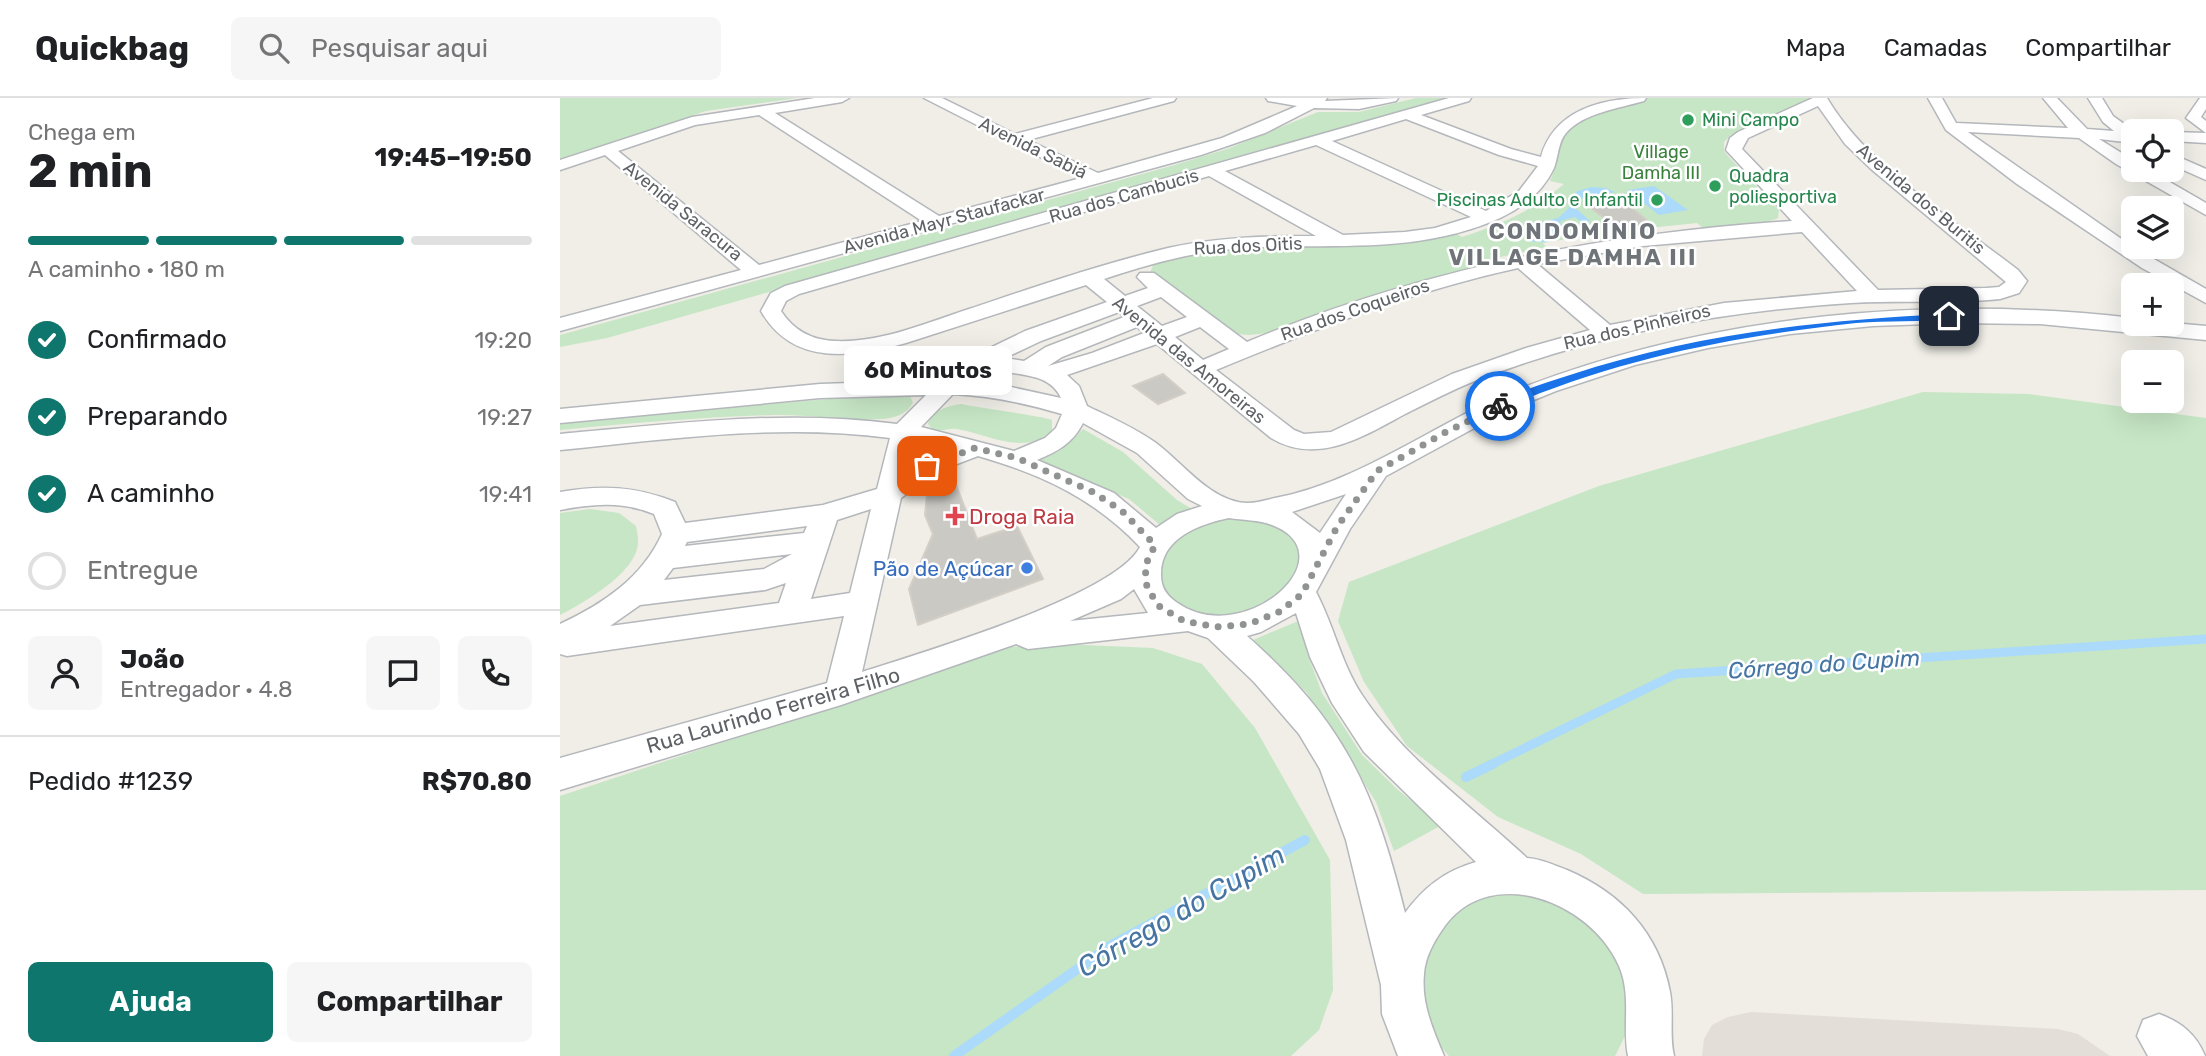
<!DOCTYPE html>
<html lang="pt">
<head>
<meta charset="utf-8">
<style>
	body { margin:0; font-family:Rubik,sans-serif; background:#f6f6f6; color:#202124; height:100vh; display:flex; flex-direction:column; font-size:26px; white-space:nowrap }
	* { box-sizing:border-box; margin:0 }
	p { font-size:23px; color:#757577 }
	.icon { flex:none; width:38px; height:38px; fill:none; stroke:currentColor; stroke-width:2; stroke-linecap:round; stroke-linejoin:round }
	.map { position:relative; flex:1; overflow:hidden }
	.panel { display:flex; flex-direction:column; background:#fff; width:560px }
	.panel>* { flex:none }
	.buttons { position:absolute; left:1561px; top:21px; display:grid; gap:14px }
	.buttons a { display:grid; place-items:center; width:63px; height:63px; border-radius:10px; background:#fff; box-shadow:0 7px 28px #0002; font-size:35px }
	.pin { position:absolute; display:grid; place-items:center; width:60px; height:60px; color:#fff; margin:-30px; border-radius:14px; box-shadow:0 4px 10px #0006 }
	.courier { position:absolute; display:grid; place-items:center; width:70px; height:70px; margin:-35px; border:5px solid #1a73e8; border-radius:50%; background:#fff; color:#222; box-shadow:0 2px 9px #0007 }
	.bubble { position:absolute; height:49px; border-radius:10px; background:#fff; box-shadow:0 7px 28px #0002; font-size:23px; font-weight:700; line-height:49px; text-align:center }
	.summary em { font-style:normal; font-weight:700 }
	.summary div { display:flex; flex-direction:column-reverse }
	.summary { display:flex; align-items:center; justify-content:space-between; height:119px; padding:0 28px }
	h1 { font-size:46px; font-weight:700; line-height:52px }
	.bar { display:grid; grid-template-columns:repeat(4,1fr); gap:10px 7px; align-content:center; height:84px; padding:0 28px }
	.bar i { height:9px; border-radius:5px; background:#e0e0e0 }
	.bar .current { background:#0f766e }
	.bar p { grid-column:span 4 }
	.line { display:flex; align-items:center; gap:18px; padding:0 28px; border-top:2px solid #e0e0e0 }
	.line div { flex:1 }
	.round { display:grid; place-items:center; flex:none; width:74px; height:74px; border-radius:10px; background:#f6f6f6 }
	ol { padding:0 28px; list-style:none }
	li { display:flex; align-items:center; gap:21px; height:77px }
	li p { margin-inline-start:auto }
	li .icon { padding:7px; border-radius:50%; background:#0f766e; color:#fff; stroke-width:4 }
	li:last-child { color:#757577 }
	li i { width:38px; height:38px; border:4px solid #e0e0e0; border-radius:50% }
	.primary-button { display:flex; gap:14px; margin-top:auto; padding:14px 28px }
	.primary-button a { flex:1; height:80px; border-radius:10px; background:#0f766e; color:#fff; font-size:28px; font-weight:700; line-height:80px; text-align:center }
	.primary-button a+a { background:#f6f6f6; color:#202124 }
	header { display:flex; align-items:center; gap:42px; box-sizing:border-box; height:98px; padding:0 35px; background:#fff; border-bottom:2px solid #e0e0e0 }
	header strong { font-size:33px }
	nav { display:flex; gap:38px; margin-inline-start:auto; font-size:24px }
	.search { width:490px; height:63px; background:#f6f6f6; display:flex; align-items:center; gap:18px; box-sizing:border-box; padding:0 24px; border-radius:10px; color:#757577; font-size:26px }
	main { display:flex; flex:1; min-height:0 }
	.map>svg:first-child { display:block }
	.education { fill:#e3dfd8 }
	.green { fill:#c6e6c5 }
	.water { fill:#acdafb }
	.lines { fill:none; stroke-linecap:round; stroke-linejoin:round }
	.stream-far1 { stroke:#acdafb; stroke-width:9 }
	.stream { stroke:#acdafb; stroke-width:10 }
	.building { fill:#cbc9c4; stroke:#d4cfc6; stroke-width:2 }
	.minor-casing { stroke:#b4b7bb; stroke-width:3 }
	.minor { fill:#fff; fill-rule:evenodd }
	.route { fill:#1a73e8 }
	.done { stroke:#919393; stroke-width:7; stroke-dasharray:0 12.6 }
	.leisure-dot { fill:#2e9e5b; stroke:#fff; stroke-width:2.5 }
	.health-dot { fill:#e0444e; stroke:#fff; stroke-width:2.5 }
	.shop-dot { fill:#3f7fe0; stroke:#fff; stroke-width:2.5 }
	.labels { text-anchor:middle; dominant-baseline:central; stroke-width:5; stroke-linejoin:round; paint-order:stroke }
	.far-leisure-label { font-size:18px; fill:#27864d; stroke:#fff; text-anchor:start }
	.far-street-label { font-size:18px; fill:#5e6266; stroke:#fff }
	.far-park-label { font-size:18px; fill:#3a823c; stroke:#fff }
	.health-label { font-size:21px; fill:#be3a42; stroke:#fff; text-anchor:start }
	.shop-label { font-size:21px; fill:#366cbe; stroke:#fff; text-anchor:end }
	.street-label { font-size:21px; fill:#5e6266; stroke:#fff }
	.far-district-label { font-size:23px; font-weight:bold; letter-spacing:2px; fill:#6f7478; stroke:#fff }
	.water-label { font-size:23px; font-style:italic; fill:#4675a4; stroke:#fff }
	.near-water-label { font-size:28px; font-style:italic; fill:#4675a4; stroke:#fff }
</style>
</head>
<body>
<header>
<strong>Quickbag</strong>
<div class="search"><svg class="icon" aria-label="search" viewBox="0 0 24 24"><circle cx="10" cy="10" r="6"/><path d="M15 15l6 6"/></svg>Pesquisar aqui</div>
<nav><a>Mapa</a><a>Camadas</a><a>Compartilhar</a></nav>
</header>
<main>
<section class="panel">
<div class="summary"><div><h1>2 min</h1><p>Chega em</p></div><em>19:45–19:50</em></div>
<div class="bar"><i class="current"></i><i class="current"></i><i class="current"></i><i></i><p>A caminho · 180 m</p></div>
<ol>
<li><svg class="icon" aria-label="check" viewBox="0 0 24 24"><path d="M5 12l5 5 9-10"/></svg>Confirmado<p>19:20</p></li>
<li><svg class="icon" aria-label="check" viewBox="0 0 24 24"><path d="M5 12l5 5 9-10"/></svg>Preparando<p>19:27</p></li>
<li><svg class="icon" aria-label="check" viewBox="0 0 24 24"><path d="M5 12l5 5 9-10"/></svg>A caminho<p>19:41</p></li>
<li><i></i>Entregue</li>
</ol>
<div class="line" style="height:126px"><a class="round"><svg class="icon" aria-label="person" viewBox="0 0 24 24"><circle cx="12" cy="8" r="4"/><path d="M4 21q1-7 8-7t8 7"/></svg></a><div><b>João</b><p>Entregador · 4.8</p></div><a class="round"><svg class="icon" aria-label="chat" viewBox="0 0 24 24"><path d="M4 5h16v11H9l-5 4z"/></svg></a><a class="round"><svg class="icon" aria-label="phone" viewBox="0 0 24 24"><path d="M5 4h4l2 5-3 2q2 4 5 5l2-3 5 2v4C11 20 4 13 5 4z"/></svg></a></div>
<div class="line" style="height:91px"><div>Pedido #1239</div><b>R$70.80</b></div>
<div class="primary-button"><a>Ajuda</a><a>Compartilhar</a></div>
</section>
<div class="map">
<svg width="1646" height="958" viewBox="0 0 1646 958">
	<rect width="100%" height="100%" fill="#f0eee7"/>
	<path class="education" d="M1191 914 1498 931 1518 936 1550 958H1142L1144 941 1152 927 1168 919Z"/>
	<g class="green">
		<path d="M0 0H237L146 13 0 61Z"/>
		<path d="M856 0H892L47 240 0 249V237L611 68 667 51 758 14H799Z"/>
		<path d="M1088 0H1254L1241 10 1171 37 1164 44V53L1168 58 1219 112 1218 120 1202 126 1143 130 1137 125 1089 130 1094 135 1038 143 1031 137 983 145 986 149 927 162 911 169 775 211 716 234 690 237 676 236 590 175 594 165C651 141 724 151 785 148 821 146 856 139 892 133L902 139C940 126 973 113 1004 86L990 83C996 70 996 55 1001 41 1009 19 1067 7 1088 0Z"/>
		<path d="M1363 294 1468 296 1646 320V792L1083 796 1021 756 938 719 847 648 804 584 778 523 789 484 1039 388Z"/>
		<path d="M338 295 350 298 353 305C347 316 333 321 321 321 286 323 249 316 214 317 142 319 71 325 0 332V324Z"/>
		<path d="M401 306C415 309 487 319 492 322V332C467 359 427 336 397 331 389 330 382 333 374 334L368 326C372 312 388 308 401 306Z"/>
		<path d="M523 331 563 354 617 402 632 411 600 427 569 401 478 363 501 352Z"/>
		<path d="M30 411 59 415 76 428C77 433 78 439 78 444 78 474 23 505 0 517V415Z"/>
		<path d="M661 421C689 421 748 425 742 468 741 474 737 482 734 489 720 497 693 518 678 520 637 525 569 497 609 448 622 432 643 427 661 421Z"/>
		<path d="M741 522 747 555 762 595 802 657 838 692 882 727 834 753 816 704 747 595 718 567 688 544Z"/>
		<path d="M523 547 593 550 642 566 695 630 770 762 773 892 759 932 731 958H0V698L450 549Z"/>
		<path d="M971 785 1049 836 1069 881V930L1055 958H889L871 937 857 887 864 841 890 806Z"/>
	</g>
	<g class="water">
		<path d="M1094 88 1128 112 1099 117 1067 92Z"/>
		<path d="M1032 89 1046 90 1055 94C1040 98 1023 95 1013 108L1030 123 1023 125 1015 119 1000 123 1003 137 987 144 964 143 978 134 972 127 998 120 1008 111 1017 93Z"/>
	</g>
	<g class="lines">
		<path class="stream-far1" d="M930 667 1116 576 1646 541"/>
		<g class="stream">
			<path d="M906 679 933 666"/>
			<path d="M394 958 550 848 745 742"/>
		</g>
	</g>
	<g class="building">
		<path d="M1063 103 1093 127 1060 132 1030 109Z"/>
		<path d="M603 276 625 295 598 306 573 288Z"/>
		<path d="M396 387 417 441 457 428 483 481 358 527 349 491 373 436 365 417 367 396Z"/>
	</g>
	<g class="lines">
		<defs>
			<g id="minor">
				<path d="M255 0H289L282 4 215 15 379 118 521 80 364 0H382L455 36 593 0H616L614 3 468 42 538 75 662 40 737 8 708 3 706 0H767L765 3 838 0 836 3 799 11 754 10 705 35 641 57 0 233V220L181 172 45 57 0 72V62L132 19ZM199 17 362 123 199 167 58 53 135 27Z"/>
				<path d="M889 0H911L909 3 861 17 951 51 981 59C994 12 1042 0 1086 0L1084 3C1060 10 1023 15 1006 35 998 44 998 60 994 70 979 103 944 121 911 131 836 155 760 145 684 150 635 153 589 166 544 181L565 198 588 190 577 179 580 175H594L687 244C861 171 1043 135 1232 123L1166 52 1170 40 1178 34 1253 0H1267C1306 67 1396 124 1458 172L1467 183 1459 195 1440 201C1391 206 1340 202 1291 205 1163 213 1037 236 917 282 892 292 869 304 845 316 804 338 758 368 711 340L597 246 507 277 519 288 527 308C550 319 575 330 596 345 623 365 651 404 687 405 696 405 706 402 715 400 802 384 880 321 964 289 1155 216 1370 197 1573 220V226L1612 225 1646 228V242L1480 226 1396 225 1313 228 1230 236 1148 250 1075 267 996 293 942 315 826 378 790 431 756 494C774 528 781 565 802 597 842 658 913 710 967 760 981 761 994 767 1007 772 1061 795 1099 835 1110 894 1114 915 1109 937 1114 958H1068C1062 928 1072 898 1059 868 1031 803 927 763 882 832 873 845 865 860 864 876 861 905 873 932 884 958H838L822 916 821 887 786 742 760 671 739 636 694 584 648 540 628 533 468 551 456 546 281 607 0 692V660L267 585 284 518 7 558 0 556V526C43 506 82 480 102 436L94 416C62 403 33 406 0 412V394C42 387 75 388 115 404L125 425 263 407 317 391 330 340C221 325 109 341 0 352V336C112 326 225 311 337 326L366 297 260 300 0 325V311L260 286 381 282 409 260 465 233 547 204 526 187 346 245C293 259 233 269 201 213L211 195 225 188ZM1258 8 1285 46 1311 71 1446 184 1439 189 1426 190 1318 192 1182 51 1188 40ZM846 21 939 57 978 68 959 93 926 113 772 43ZM756 47 911 119 875 130 845 134 783 137 665 73ZM649 78 756 138C706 138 657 139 608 150 541 166 475 189 409 211 366 225 321 245 275 243 252 242 234 233 221 213L226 203 239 196ZM1242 134 1297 193 1164 205 1050 227 977 166 1083 148ZM958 170 1030 232 966 250 892 276 771 334 744 336 734 332 656 272C755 231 853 193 958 170ZM601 199 627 219 602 228 577 208ZM559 214 564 219 486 249 464 263 445 260 481 243ZM577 229 584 235 532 255 488 268 502 259ZM640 229 669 251 643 262 615 239ZM447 274C468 278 491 278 501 300L428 284 409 283 419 275ZM393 296C431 298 465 305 502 316L496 330 485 340 454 353 361 329ZM523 325 577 355 628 401 642 408 617 416 596 430 554 395 477 362C498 353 512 346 523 325ZM354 343 390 351 358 362 348 369ZM418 358C481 376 535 401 580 449 555 498 360 555 302 574L341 400 376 374ZM786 396 760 435 732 414ZM311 411 290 495 251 501 277 422ZM669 420C682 422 699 422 712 427 790 457 684 553 616 504 606 497 601 489 601 477 600 440 640 426 669 420ZM247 428 244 435 125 448 127 444ZM232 456 204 471 104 482 113 470ZM226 485 219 505 50 528 80 507 205 492ZM574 491 588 515 510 523 561 501ZM736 515 750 559 772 605 804 654 916 764C885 773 864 789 845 815 814 690 784 624 687 538L701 534Z"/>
				<path d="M1368 0H1382L1396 25 1508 30 1483 0H1497L1527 31 1554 33 1543 24 1528 0H1542L1553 18 1574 33 1573 45 1539 41 1573 62V72H1589L1646 105V117L1556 66 1519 40 1408 34 1573 149 1646 191V205L1582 170 1457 86 1386 32Z"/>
				<path d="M1640 0H1646V11L1641 19 1646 23V45L1612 43V34L1646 35 1626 20Z"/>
				<path d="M1612 56 1646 71V82L1612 67Z"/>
				<path d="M1599 916C1621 924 1636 936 1645 958H1588L1577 938 1583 922Z"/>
			</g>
		</defs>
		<use href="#minor" class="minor-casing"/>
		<use href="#minor" class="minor"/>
	</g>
	<path class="route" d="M1389 216 1392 220C1361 225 1328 222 1296 225 1171 239 1060 260 944 310L936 308C955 293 986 285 1010 277 1133 236 1260 222 1389 216Z"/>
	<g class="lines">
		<path class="done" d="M367 368 415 350 457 360 533 394 562 413 595 447 585 468 587 490 600 509 624 523 656 529 689 526 719 514 742 496 777 429 817 373 886 334 940 308"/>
	</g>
	<g class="leisure-dot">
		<circle cx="1128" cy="22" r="7"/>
		<circle cx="1155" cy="88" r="7"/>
		<circle cx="1097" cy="102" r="7"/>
	</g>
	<path class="health-dot" d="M391.5 407.5h7v7h7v7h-7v7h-7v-7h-7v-7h7z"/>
	<circle class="shop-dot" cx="467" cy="470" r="7"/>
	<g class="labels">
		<g class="far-leisure-label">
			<text x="1142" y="22">Mini Campo</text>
			<text x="1169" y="78">Quadra<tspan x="1169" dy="21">poliesportiva</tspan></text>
			<text x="1083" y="102" text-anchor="end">Piscinas Adulto e Infantil</text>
		</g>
		<g class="far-street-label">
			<text transform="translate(473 50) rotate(26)">Avenida Sabiá</text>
			<text transform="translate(564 98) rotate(-16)">Rua dos Cambucis</text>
			<text transform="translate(1361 101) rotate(40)">Avenida dos Buritis</text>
			<text transform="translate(123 113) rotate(39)">Avenida Saracura</text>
			<text transform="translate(384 123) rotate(-15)">Avenida Mayr Staufackar</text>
			<text transform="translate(688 148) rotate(-3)">Rua dos Oitis</text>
			<text transform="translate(795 212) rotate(-19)">Rua dos Coqueiros</text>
			<text transform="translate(1077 229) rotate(-13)">Rua dos Pinheiros</text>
			<text transform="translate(629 262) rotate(39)">Avenida das Amoreiras</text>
		</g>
		<g class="far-park-label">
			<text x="1101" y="54">Village<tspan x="1101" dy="21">Damha III</tspan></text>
		</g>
		<g class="health-label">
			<text x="409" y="418">Droga Raia</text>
		</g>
		<g class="shop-label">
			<text x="453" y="470">Pão de Açúcar</text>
		</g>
		<g class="street-label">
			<text transform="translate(213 612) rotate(-16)">Rua Laurindo Ferreira Filho</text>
		</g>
		<g class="far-district-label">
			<text x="1013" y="133">CONDOMÍNIO<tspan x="1013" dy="26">VILLAGE DAMHA III</tspan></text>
		</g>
		<g class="water-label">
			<text transform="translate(1264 566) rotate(-4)">Córrego do Cupim</text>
		</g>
		<g class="near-water-label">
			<text transform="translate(621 813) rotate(-30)">Córrego do Cupim</text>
		</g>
	</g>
</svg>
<div class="buttons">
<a><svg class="icon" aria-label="locate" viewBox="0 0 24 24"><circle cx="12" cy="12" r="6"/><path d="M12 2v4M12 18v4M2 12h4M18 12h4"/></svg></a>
<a><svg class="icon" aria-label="layers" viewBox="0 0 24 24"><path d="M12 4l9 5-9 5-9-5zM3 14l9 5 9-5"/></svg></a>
<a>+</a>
<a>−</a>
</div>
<div class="pin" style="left:367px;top:368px;background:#ea580c"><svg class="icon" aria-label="bag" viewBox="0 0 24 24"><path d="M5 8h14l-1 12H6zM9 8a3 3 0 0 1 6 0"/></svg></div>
<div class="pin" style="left:1389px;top:218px;background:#1f2937"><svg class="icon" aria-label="home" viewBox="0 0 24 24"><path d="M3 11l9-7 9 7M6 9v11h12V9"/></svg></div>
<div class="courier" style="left:940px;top:308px"><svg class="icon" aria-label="bike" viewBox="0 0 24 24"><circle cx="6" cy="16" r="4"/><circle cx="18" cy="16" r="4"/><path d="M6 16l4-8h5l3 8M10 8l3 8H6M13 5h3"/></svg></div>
<div class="bubble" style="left:284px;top:248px;width:168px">60 Minutos</div>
</div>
</main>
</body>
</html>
